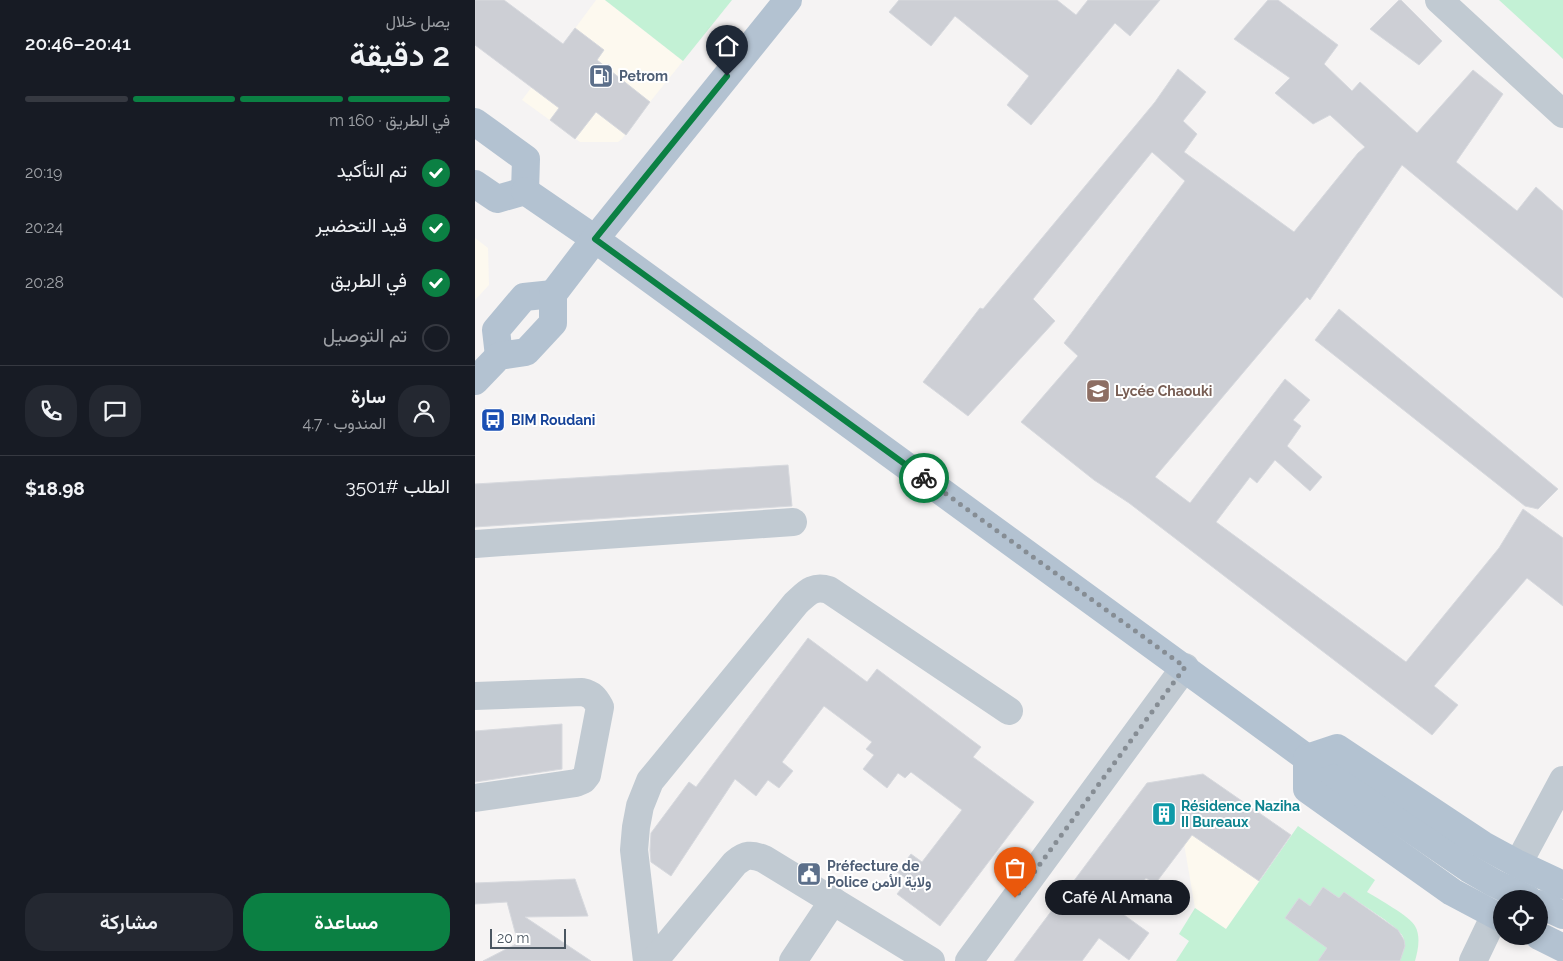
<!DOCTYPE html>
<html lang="ar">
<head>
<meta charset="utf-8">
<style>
	body { margin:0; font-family:Raleway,Vazirmatn,sans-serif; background:#242831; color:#f1f3f6; direction:rtl; height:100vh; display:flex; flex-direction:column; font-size:19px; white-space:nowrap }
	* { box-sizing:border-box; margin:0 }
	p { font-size:16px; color:#9ea1a6 }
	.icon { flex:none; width:28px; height:28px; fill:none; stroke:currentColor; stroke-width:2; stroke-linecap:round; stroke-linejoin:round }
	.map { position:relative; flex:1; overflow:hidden; direction:ltr }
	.side { display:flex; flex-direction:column; background:#171b24; width:475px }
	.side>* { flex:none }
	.fabs { position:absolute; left:1018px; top:890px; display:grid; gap:10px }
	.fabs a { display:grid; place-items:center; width:55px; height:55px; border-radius:50%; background:#171b24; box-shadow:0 2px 8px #0003; font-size:25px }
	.scale { position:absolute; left:15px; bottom:12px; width:76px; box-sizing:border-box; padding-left:5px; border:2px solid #4a5661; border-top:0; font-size:14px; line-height:18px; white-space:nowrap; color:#4a5661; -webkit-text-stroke:4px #fff; paint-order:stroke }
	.pin { position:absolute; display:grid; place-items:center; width:42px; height:42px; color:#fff; margin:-51px -21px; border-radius:50% 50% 50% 0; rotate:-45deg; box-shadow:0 0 5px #0007 }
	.pin .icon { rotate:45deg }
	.courier { position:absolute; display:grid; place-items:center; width:50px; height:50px; margin:-25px; border:4px solid #0b8043; border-radius:50%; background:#fff; color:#222; box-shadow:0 1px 6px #0007 }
	.bubble { position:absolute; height:35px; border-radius:18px; background:#171b24; box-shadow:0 2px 8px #0003; font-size:16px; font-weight:600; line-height:35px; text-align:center; direction:rtl }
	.head em { font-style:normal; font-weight:600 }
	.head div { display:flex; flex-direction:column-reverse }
	.head { display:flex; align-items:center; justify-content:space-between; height:85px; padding:0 25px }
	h1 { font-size:32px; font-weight:600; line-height:38px }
	.bar { display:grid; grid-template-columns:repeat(4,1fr); gap:8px 5px; align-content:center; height:60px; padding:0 25px }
	.bar i { height:6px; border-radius:4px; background:#363941 }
	.bar .current { background:#0b8043 }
	.bar p { grid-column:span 4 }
	.line { display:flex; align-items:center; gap:12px; padding:0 25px; border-top:1px solid #363941 }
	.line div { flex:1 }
	.round { display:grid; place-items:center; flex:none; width:52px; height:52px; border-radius:20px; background:#242831 }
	ol { padding:0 25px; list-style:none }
	li { display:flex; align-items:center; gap:15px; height:55px }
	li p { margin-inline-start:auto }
	li .icon { padding:5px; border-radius:50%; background:#0b8043; color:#fff; stroke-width:4 }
	li:last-child { color:#9ea1a6 }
	li i { width:28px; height:28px; border:2px solid #363941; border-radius:50% }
	.primary-button { display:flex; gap:10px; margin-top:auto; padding:10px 25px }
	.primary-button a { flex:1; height:58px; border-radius:20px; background:#0b8043; color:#fff; font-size:20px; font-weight:600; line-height:58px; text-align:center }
	.primary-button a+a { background:#242831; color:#f1f3f6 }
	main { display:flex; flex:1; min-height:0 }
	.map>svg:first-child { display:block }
	.commercial { fill:#fdf9ef }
	.green { fill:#c3f1d5 }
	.building { fill:#cdcfd5; stroke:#d7d9de }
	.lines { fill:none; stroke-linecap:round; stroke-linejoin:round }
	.minor { stroke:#c1cad2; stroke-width:28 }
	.major { stroke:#b3c2d1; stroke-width:28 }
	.done { stroke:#868d94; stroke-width:5; stroke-dasharray:0 9 }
	.route { stroke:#0b8043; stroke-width:6 }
	.labels { text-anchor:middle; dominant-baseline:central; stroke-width:4; stroke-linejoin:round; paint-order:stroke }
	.service-label { font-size:14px; font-weight:bold; fill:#4e5e75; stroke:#fff; text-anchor:start }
	.education-label { font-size:14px; font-weight:bold; fill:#785e54; stroke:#fff; text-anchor:start }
	.transit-label { font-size:14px; font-weight:bold; fill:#164399; stroke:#fff; text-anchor:start }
	.culture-label { font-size:14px; font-weight:bold; fill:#0d838f; stroke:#fff; text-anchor:start }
</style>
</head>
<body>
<main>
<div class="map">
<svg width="1088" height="961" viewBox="0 0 1088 961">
	<rect width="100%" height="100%" fill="#f5f3f3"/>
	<g class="commercial">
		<path d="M121 0H130L208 61 175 102 147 139 143 142H105L47 100Z"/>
		<path d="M0 238 13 248 14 285 0 300Z"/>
		<path d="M728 774 816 835 751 929 720 908 698 779Z"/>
	</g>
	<g class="green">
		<path d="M130 0H257L208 61Z"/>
		<path d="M1024 0H1088V59L1083 54Z"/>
		<path d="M823 826 900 880 892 892C902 898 936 917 940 926 946 936 943 951 940 961H923C929 954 932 943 927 935 921 925 881 901 869 892L864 898 848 887 835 906 824 898 810 918 835 936 865 929 843 961H701L714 941 704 934 720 908 751 929Z"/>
	</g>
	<g class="building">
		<path d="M0 0H29L88 44 100 28 129 50 122 60 175 102 151 135 121 112 100 139 75 120 84 108 0 45Z"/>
		<path d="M424 0H582L601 15 613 0H685L655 36 640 23 556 125 532 105 554 76 480 16 456 46 414 12Z"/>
		<path d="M793 0H803L863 45 849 64 877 91 885 82 942 133 998 70 1028 94 981 162 1042 211 1061 187 1088 211V298L927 165 835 300 832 297 680 477 715 503 810 379 835 400 818 420 826 426 812 446 847 477 835 491 800 460 782 483 775 477 741 522 931 662 1024 548 1048 509 1088 538V606L1052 578 959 686 983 705 957 735 654 503 619 480 546 422 603 356 589 343 710 181 677 152 558 299 580 321 493 416 448 382 505 308 508 309 680 102 703 69 731 92 708 121 722 134 709 152 819 232 883 153 890 147 855 115 838 124 800 93 815 78 759 39Z"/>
		<path d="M924 0H926L967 41 944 65 895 29Z"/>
		<path d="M864 309 1083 489 1063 509 1050 506 840 340Z"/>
		<path d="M313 465 317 506 0 527V484Z"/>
		<path d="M333 638 392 682 402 669 506 747 498 757 559 802 465 926 422 894 433 880 422 872 436 854 447 862 487 810 436 772 430 778 423 773 412 788 388 769 399 755 391 749 397 742 349 706 307 762 318 771 304 788 293 780 281 796 260 779 196 876 176 862 175 850 176 833 214 782 221 787Z"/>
		<path d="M87 724V769L0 782V731Z"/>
		<path d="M728 774 816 835 784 881 717 835 680 884 671 878 645 912 674 933 654 960 624 938 607 961H539L672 783Z"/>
		<path d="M100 879 113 916 50 917 116 961H8L43 943 32 902 0 904V883Z"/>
		<path d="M848 887 864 898 869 892 923 930 929 940 930 946 925 961H843L852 948 810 918 824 898 835 906Z"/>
	</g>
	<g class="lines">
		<g class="minor">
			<path d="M964 0 1088 114"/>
			<path d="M0 544 318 522"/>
			<path d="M0 696 107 692C117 694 120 698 125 707L112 775 108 780 101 783 0 798"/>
			<path d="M1043 864 1088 780"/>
			<path d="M172 961 159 850 161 827 165 806 175 781 321 603C332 593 338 585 354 590L534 711"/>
			<path d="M179 961 260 863C271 854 276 854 289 859L456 961"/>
			<path d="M318 961 358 901"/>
			<path d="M494 961 710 667"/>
			<path d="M998 961 1020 915"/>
		</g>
		<g class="major">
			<path d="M0 122 51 159 50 191"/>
			<path d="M0 184 22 199 50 191"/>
			<path d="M50 191 120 239 832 758 993 868 1019 883 1053 899"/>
			<path d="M24 356 21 330 49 297 78 294"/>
			<path d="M0 381 24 356 51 352 78 323V294L120 239 313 0"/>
			<path d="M832 758 862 748 1008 845 1043 864 1088 885"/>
			<path d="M832 758V789L977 892 1026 918"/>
			<path d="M1064 904 1088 915"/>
			<path d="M1064 936 1088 948"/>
		</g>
	</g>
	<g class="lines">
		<path class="done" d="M449 478 710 667 540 898"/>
		<path class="route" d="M252 76 120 239 449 478"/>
	</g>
	<defs>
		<symbol id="fuel-square" viewBox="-11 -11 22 22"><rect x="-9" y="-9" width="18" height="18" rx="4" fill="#5c6f8a" stroke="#fff"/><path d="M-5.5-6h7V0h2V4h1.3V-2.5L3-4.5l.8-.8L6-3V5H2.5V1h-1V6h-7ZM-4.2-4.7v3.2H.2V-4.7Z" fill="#fff"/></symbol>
		<symbol id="school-square" viewBox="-11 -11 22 22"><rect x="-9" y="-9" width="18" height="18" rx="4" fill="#8d6e63" stroke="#fff"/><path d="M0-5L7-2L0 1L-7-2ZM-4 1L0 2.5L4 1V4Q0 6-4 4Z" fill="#fff"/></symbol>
		<symbol id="bus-square" viewBox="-11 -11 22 22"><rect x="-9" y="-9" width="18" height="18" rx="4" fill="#1a4fb4" stroke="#fff"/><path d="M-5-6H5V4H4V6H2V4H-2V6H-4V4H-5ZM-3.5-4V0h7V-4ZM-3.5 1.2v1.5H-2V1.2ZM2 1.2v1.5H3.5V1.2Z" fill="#fff"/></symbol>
		<symbol id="building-square" viewBox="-11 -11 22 22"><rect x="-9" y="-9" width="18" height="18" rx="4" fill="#0f9aa8" stroke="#fff"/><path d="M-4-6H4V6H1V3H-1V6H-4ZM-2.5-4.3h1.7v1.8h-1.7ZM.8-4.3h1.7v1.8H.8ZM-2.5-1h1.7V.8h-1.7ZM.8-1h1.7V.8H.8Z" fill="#fff"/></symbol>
		<symbol id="civic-square" viewBox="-11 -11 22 22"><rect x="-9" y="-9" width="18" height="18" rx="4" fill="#5c6f8a" stroke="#fff"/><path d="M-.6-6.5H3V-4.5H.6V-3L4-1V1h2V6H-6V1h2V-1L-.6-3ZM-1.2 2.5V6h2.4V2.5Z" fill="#fff"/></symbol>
	</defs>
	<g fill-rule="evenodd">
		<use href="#fuel-square" x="112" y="62" width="28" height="28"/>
		<use href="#school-square" x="609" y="377" width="28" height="28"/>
		<use href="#bus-square" x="4" y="406" width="28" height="28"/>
		<use href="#building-square" x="675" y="800" width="28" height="28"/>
		<use href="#civic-square" x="320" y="860" width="28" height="28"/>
	</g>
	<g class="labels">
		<g class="service-label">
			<text x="144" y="76">Petrom</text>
			<text x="352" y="866">Préfecture de<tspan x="352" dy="16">Police ولاية الأمن</tspan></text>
		</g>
		<g class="education-label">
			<text x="640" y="391">Lycée Chaouki</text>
		</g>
		<g class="transit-label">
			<text x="36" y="420">BIM Roudani</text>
		</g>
		<g class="culture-label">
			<text x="706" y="806">Résidence Naziha<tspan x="706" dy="16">II Bureaux</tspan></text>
		</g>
	</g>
</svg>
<div class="fabs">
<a><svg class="icon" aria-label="locate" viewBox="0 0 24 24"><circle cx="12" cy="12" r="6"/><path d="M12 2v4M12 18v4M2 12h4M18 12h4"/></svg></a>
</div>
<div class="scale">20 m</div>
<div class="pin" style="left:540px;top:898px;background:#ea580c"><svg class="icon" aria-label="bag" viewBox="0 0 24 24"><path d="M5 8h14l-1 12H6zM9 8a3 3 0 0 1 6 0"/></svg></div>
<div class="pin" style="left:252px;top:76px;background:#1f2937"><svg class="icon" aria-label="home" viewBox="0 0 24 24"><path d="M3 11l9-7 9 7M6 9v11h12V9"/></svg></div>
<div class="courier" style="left:449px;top:478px"><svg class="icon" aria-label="bike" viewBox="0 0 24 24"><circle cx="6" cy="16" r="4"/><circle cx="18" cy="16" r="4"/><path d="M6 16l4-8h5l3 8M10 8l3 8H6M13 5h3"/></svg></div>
<div class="bubble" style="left:570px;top:880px;width:145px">Café Al Amana</div>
</div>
<section class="side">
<div class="head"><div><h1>2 دقيقة</h1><p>يصل خلال</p></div><em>20:41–20:46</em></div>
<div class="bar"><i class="current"></i><i class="current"></i><i class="current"></i><i></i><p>في الطريق · 160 m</p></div>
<ol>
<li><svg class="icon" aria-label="check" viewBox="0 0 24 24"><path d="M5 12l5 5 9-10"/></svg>تم التأكيد<p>20:19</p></li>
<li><svg class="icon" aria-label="check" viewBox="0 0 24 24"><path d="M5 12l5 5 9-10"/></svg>قيد التحضير<p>20:24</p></li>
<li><svg class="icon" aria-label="check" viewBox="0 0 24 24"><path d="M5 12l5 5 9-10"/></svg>في الطريق<p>20:28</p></li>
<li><i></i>تم التوصيل</li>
</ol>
<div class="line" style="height:90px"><a class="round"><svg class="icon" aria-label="person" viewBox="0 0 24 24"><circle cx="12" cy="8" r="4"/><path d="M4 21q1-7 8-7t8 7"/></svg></a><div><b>سارة</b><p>المندوب · 4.7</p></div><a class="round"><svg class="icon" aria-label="chat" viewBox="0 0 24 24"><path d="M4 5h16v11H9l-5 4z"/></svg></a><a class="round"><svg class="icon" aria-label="phone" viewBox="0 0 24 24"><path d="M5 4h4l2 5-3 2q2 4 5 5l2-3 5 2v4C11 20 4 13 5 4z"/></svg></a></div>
<div class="line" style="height:65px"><div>الطلب #3501</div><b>$18.98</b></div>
<div class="primary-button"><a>مساعدة</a><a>مشاركة</a></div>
</section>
</main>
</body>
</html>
